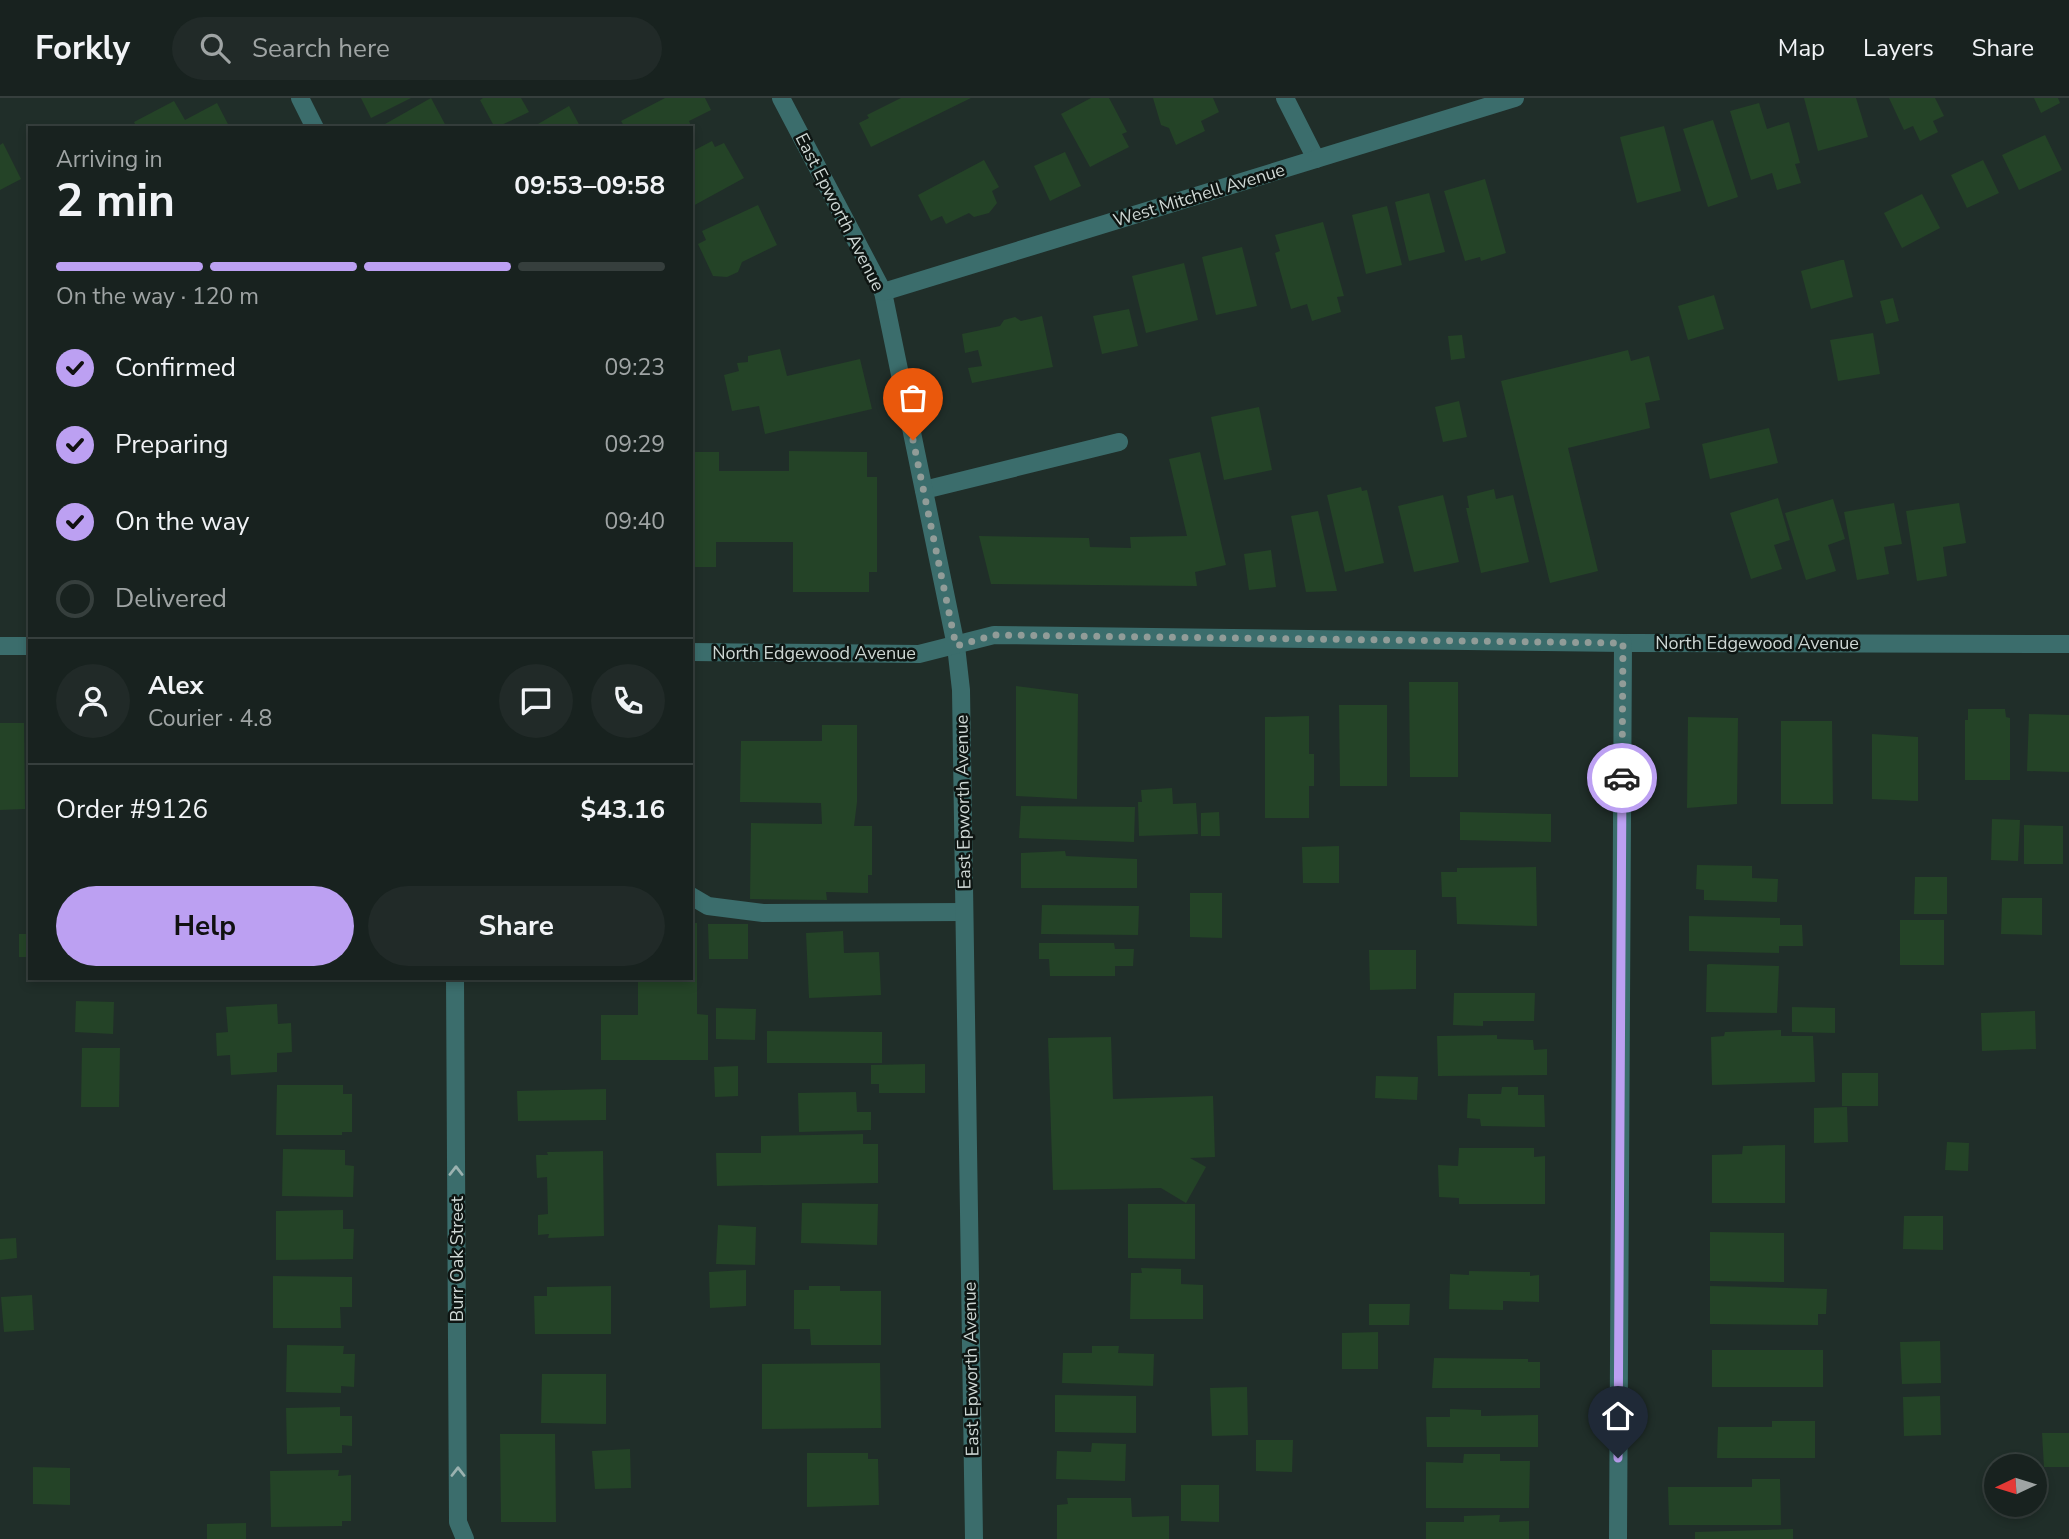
<!DOCTYPE html>
<html lang="en">
<head>
<meta charset="utf-8">
<style>
	body { margin:0; font-family:"Nunito Sans",sans-serif; background:#212a28; color:#f1f3f6; height:100vh; display:flex; flex-direction:column; font-size:26px; white-space:nowrap }
	* { box-sizing:border-box; margin:0 }
	p { font-size:23px; color:#9fa4a4 }
	.icon { flex:none; width:38px; height:38px; fill:none; stroke:currentColor; stroke-width:2; stroke-linecap:round; stroke-linejoin:round }
	.map { position:relative; flex:1; overflow:hidden }
	.side { position:absolute; left:28px; top:28px; width:665px; height:854px; display:flex; flex-direction:column; background:#18221f; border-radius:0px; box-shadow:0 4px 10px #0003,0 0 0 2px #363f3d }
	.side>* { flex:none }
	.needle { width:46px; rotate:266deg }
	.tools { position:absolute; left:1984px; top:1356px; display:grid; gap:14px }
	.tools a { display:grid; place-items:center; width:63px; height:63px; border-radius:50%; background:#18221f; box-shadow:0 4px 10px #0003,0 0 0 2px #363f3d; font-size:35px }
	.pin { position:absolute; display:grid; place-items:center; width:60px; height:60px; color:#fff; margin:-72px -30px; border-radius:50% 50% 50% 0; rotate:-45deg; box-shadow:0 0 7px #0007 }
	.pin .icon { rotate:45deg }
	.courier { position:absolute; display:grid; place-items:center; width:70px; height:70px; margin:-35px; border:5px solid #bca0f2; border-radius:50%; background:#fff; color:#222; box-shadow:0 2px 9px #0007 }
	.overview em { font-style:normal; font-weight:700 }
	.overview div { display:flex; flex-direction:column-reverse }
	.overview { display:flex; align-items:center; justify-content:space-between; height:119px; padding:0 28px }
	h1 { font-size:46px; font-weight:700; line-height:52px }
	.bar { display:grid; grid-template-columns:repeat(4,1fr); gap:10px 7px; align-content:center; height:84px; padding:0 28px }
	.bar i { height:9px; border-radius:5px; background:#363f3d }
	.bar .selected { background:#bca0f2 }
	.bar p { grid-column:span 4 }
	.line { display:flex; align-items:center; gap:18px; padding:0 28px; border-top:2px solid #363f3d }
	.line div { flex:1 }
	.round { display:grid; place-items:center; flex:none; width:74px; height:74px; border-radius:37px; background:#212a28 }
	ol { padding:0 28px; list-style:none }
	li { display:flex; align-items:center; gap:21px; height:77px }
	li p { margin-inline-start:auto }
	li .icon { padding:7px; border-radius:50%; background:#bca0f2; color:#111; stroke-width:4 }
	li:last-child { color:#9fa4a4 }
	li i { width:38px; height:38px; border:4px solid #363f3d; border-radius:50% }
	.primary-button { display:flex; gap:14px; margin-top:auto; padding:14px 28px }
	.primary-button a { flex:1; height:80px; border-radius:42px; background:#bca0f2; color:#111; font-size:28px; font-weight:700; line-height:80px; text-align:center }
	.primary-button a+a { background:#212a28; color:#f1f3f6 }
	header { display:flex; align-items:center; gap:42px; box-sizing:border-box; height:98px; padding:0 35px; background:#18221f; border-bottom:2px solid #363f3d }
	header strong { font-size:33px }
	nav { display:flex; gap:38px; margin-inline-start:auto; font-size:24px }
	.search { width:490px; height:63px; background:#212a28; display:flex; align-items:center; gap:18px; box-sizing:border-box; padding:0 24px; border-radius:38px; color:#9fa4a4; font-size:26px }
	.map>svg:first-child { display:block }
	.building { fill:#244327 }
	.lines { fill:none; stroke-linecap:round; stroke-linejoin:round }
	.lane { stroke:#3b6d6c; stroke-width:18 }
	.street { stroke:#3b6d6c; stroke-width:18 }
	.oneway { stroke:#9bb2b0 }
	.done { stroke:#919c98; stroke-width:7; stroke-dasharray:0 12.6 }
	.route { stroke:#bca0f2; stroke-width:9 }
	.labels { text-anchor:middle; dominant-baseline:central; stroke-width:5; stroke-linejoin:round; paint-order:stroke }
	.street-label { font-size:18px; fill:#ced7d4; stroke:#0e1512 }
</style>
</head>
<body>
<header>
<strong>Forkly</strong>
<div class="search"><svg class="icon" aria-label="search" viewBox="0 0 24 24"><circle cx="10" cy="10" r="6"/><path d="M15 15l6 6"/></svg>Search here</div>
<nav><a>Map</a><a>Layers</a><a>Share</a></nav>
</header>
<div class="map">
<svg width="2069" height="1441" viewBox="0 0 2069 1441">
	<rect width="100%" height="100%" fill="#202e29"/>
	<g class="building">
		<path d="M361 0H411L371 20Z"/>
		<path d="M431 0 447 30H378Z"/>
		<path d="M483 0H521L529 14 495 30 480 2Z"/>
		<path d="M665 0H705L711 12 689 23 692 30H625L621 23Z"/>
		<path d="M901 0H971L871 49 859 25 869 20 867 17Z"/>
		<path d="M1091 0H1109L1127 34 1122 36 1129 49 1090 69 1061 16Z"/>
		<path d="M1153 0H1213L1219 14 1201 23 1205 33 1176 47 1169 30 1161 27Z"/>
		<path d="M1804 0H1856L1868 39 1818 53Z"/>
		<path d="M1889 0H1935L1944 18 1933 23 1938 34 1920 43 1913 28 1904 32Z"/>
		<path d="M2034 0H2058L2060 5 2041 15Z"/>
		<path d="M174 3 185 22 217 5 230 30H137L134 24Z"/>
		<path d="M1759 5 1767 31 1789 24 1800 65 1795 66 1801 85 1777 92 1772 75 1751 82 1730 13Z"/>
		<path d="M569 8 581 30H541L538 26Z"/>
		<path d="M1713 22 1738 99 1708 109 1683 31Z"/>
		<path d="M1664 28 1681 93 1637 105 1620 39Z"/>
		<path d="M2045 37 2062 72 2019 92 2002 57Z"/>
		<path d="M712 43 715 49 724 45 744 80 691 109V54Z"/>
		<path d="M3 45 21 81 0 92V47Z"/>
		<path d="M1065 54 1081 88 1050 103 1034 68Z"/>
		<path d="M984 62 999 89 992 93 997 105 989 115 974 119 969 115 946 126 942 118 931 123 918 97Z"/>
		<path d="M1983 62 1999 95 1967 110 1951 77Z"/>
		<path d="M1485 81 1506 155 1481 163 1480 159 1465 163 1444 93Z"/>
		<path d="M1429 95 1445 154 1409 163 1395 104Z"/>
		<path d="M1922 96 1940 130 1902 150 1884 115Z"/>
		<path d="M758 107 777 147 742 164 738 174 727 179 713 178 698 146 706 142 702 133Z"/>
		<path d="M1387 108 1402 167 1366 176 1352 117Z"/>
		<path d="M1323 124 1344 198 1337 199 1341 214 1312 223 1307 206 1291 211 1275 155 1280 153 1275 137Z"/>
		<path d="M1242 149 1257 208 1216 217 1202 159Z"/>
		<path d="M1841 162H1844L1853 199 1811 211 1801 173Z"/>
		<path d="M1184 165 1198 222 1146 235 1132 178Z"/>
		<path d="M1714 197 1724 231 1688 242 1678 208Z"/>
		<path d="M1893 200 1899 223 1886 226 1880 203Z"/>
		<path d="M1129 211 1138 248 1102 256 1093 218Z"/>
		<path d="M1042 218 1053 269 972 285 968 270 982 268 978 252 965 255 962 236 1000 228 1004 222 1015 219 1021 223Z"/>
		<path d="M1873 235 1880 276 1838 283 1830 242Z"/>
		<path d="M1462 237 1465 260 1451 262 1448 238Z"/>
		<path d="M780 251 787 278 860 261 872 311 765 336 759 308 732 313 724 277 739 273 737 265 748 264V258Z"/>
		<path d="M1628 252 1631 263 1649 258 1660 302 1645 305 1650 330 1568 350 1598 473 1550 485 1501 283Z"/>
		<path d="M1459 303 1467 339 1443 344 1435 309Z"/>
		<path d="M1259 309 1272 372 1224 382 1211 319Z"/>
		<path d="M1769 330 1778 365 1710 381 1702 346Z"/>
		<path d="M789 353 867 354V379H877V474H869V494H793V444H716V469H691V354H719V373H789Z"/>
		<path d="M1200 354 1226 467 1195 474 1197 488 991 486 979 438 1089 440 1090 449 1131 450 1130 439 1187 438 1169 361Z"/>
		<path d="M1361 389 1362 393 1367 392 1384 465 1345 474 1327 397Z"/>
		<path d="M1494 391 1496 401 1513 397 1529 464 1481 475 1466 410H1469L1467 398Z"/>
		<path d="M1443 397 1459 464 1414 474 1398 408Z"/>
		<path d="M1778 400 1790 442 1774 447 1782 471 1751 481 1730 415Z"/>
		<path d="M1833 401 1845 441 1828 447 1836 473 1806 482 1785 415Z"/>
		<path d="M1894 405 1902 446 1884 449 1889 476 1857 482 1844 414Z"/>
		<path d="M1959 405 1966 445 1943 449 1947 478 1917 483 1906 413Z"/>
		<path d="M1318 413 1337 493 1306 494 1291 418Z"/>
		<path d="M1271 452 1276 489 1249 492 1244 456Z"/>
		<path d="M1409 584H1458V679H1410Z"/>
		<path d="M1016 588 1078 596 1077 701 1016 698Z"/>
		<path d="M1339 607H1387V688H1340Z"/>
		<path d="M1968 611H2005L2006 619 2010 620V682H1965V622H1968Z"/>
		<path d="M2029 616 2069 617V674L2027 673Z"/>
		<path d="M1309 618V656H1314V688H1309V720H1265V619Z"/>
		<path d="M1688 619 1738 620 1737 706 1687 710Z"/>
		<path d="M1781 623H1832L1833 706H1781Z"/>
		<path d="M0 625H24L25 711 0 712Z"/>
		<path d="M822 627H857V704L854 728H872V777H868V795L826 794 827 802 750 801 751 725 822 726 821 705 740 704 741 643H822Z"/>
		<path d="M1872 636 1918 639V703L1872 701Z"/>
		<path d="M1172 690 1173 706 1196 705 1198 736 1139 738 1138 704H1142L1141 692Z"/>
		<path d="M1021 708 1135 709 1134 744 1019 740Z"/>
		<path d="M1219 714 1220 738H1201V715Z"/>
		<path d="M1460 714 1551 716V744L1460 742Z"/>
		<path d="M1992 721 2020 722 2018 763 1991 762Z"/>
		<path d="M2024 727 2063 728V766H2024Z"/>
		<path d="M1339 748V785H1303L1302 749Z"/>
		<path d="M1065 753 1066 758 1137 761V790H1021V755Z"/>
		<path d="M1697 767 1752 768V780L1778 781 1777 804 1704 802V792L1696 791Z"/>
		<path d="M1536 769 1537 828 1457 826 1456 799H1442L1441 774H1457V770Z"/>
		<path d="M1915 779H1947V816H1914Z"/>
		<path d="M1190 795H1222V840L1190 839Z"/>
		<path d="M2002 800H2042V837L2001 836Z"/>
		<path d="M1042 807 1139 808 1138 837 1041 836Z"/>
		<path d="M1689 818 1780 820V827H1802L1803 848H1779V855L1689 853Z"/>
		<rect x="1900" y="822" width="44" height="45"/>
		<path d="M691 825H697V916L708 917V962H601V917H638V880H691Z"/>
		<path d="M708 826H748V861H709Z"/>
		<path d="M843 833 844 855 879 854 881 897 809 900 806 835Z"/>
		<rect x="19" y="836" width="11" height="23"/>
		<path d="M1039 845H1114L1115 851H1134L1133 868H1115V878H1050L1049 861H1039Z"/>
		<path d="M1369 852H1416V891L1370 892Z"/>
		<path d="M1709 866 1779 868 1777 915 1706 914 1707 867Z"/>
		<path d="M1454 895H1535L1534 923H1483V928L1453 927Z"/>
		<path d="M76 903 114 904 113 936 75 934Z"/>
		<path d="M277 906 278 926 291 925 292 954 277 955V974L231 977 230 957 217 958 216 935 228 934 226 909Z"/>
		<path d="M1792 909 1835 910V935L1792 934Z"/>
		<path d="M716 910 756 911 755 942 716 941Z"/>
		<path d="M2035 913 2036 951 1982 953 1981 915Z"/>
		<path d="M1781 932V938H1813L1815 984 1712 987 1711 939 1724 938 1725 934Z"/>
		<path d="M767 933 882 934V965H767Z"/>
		<path d="M1497 937V941L1533 942 1534 952 1547 951V977L1438 978 1437 938Z"/>
		<path d="M1111 939 1113 1001 1213 998 1215 1059 1190 1060 1206 1069 1186 1105 1161 1090 1053 1092 1048 940Z"/>
		<path d="M82 950H120L119 1009H81Z"/>
		<path d="M925 966V995H879V986H871V967Z"/>
		<path d="M738 968V998L715 999 714 969Z"/>
		<rect x="1842" y="975" width="36" height="33"/>
		<path d="M1376 978 1418 979 1417 1002 1375 1000Z"/>
		<path d="M277 987H343V996H352V1034H342V1037H276Z"/>
		<path d="M1502 989H1518V997H1544L1545 1029 1481 1028 1480 1021 1467 1020 1468 996H1501Z"/>
		<path d="M606 991V1022L518 1023 517 993Z"/>
		<path d="M856 994 857 1014H871V1032L799 1034 798 995Z"/>
		<path d="M1847 1009 1848 1044 1814 1045V1010Z"/>
		<path d="M863 1036V1046H878V1085L717 1088 716 1055H761V1038Z"/>
		<path d="M1947 1044 1969 1045 1968 1073 1945 1072Z"/>
		<path d="M1785 1047V1105H1712V1057L1742 1056 1743 1048Z"/>
		<path d="M1459 1050H1534V1059L1545 1058V1106H1459V1100L1439 1099 1438 1067 1458 1068Z"/>
		<path d="M283 1051 345 1052V1067L354 1068 353 1099 282 1098Z"/>
		<path d="M603 1053 604 1138 548 1140 549 1136 538 1137V1117L548 1116 547 1079 537 1080 536 1057H548L547 1054Z"/>
		<path d="M802 1105 878 1106 877 1147 801 1145Z"/>
		<path d="M1128 1106H1195V1161L1128 1160Z"/>
		<path d="M343 1112V1131H354L353 1161 276 1162V1113Z"/>
		<path d="M1904 1118H1943V1152L1903 1151Z"/>
		<path d="M718 1127 756 1129 755 1167 716 1166Z"/>
		<path d="M1710 1134 1784 1135V1184L1710 1183Z"/>
		<path d="M16 1140 17 1160 0 1162V1141Z"/>
		<path d="M1141 1170 1181 1171V1186L1203 1187V1221H1130L1131 1175H1142Z"/>
		<path d="M746 1172V1208L710 1210 709 1174Z"/>
		<path d="M1469 1173 1530 1174V1178L1539 1177V1204L1503 1203V1212L1449 1211 1450 1176 1469 1177Z"/>
		<path d="M273 1178 352 1179V1209H340L341 1230H273Z"/>
		<path d="M611 1188V1236H535L534 1198H547V1189Z"/>
		<path d="M809 1188H840V1193H881V1247H811L810 1231H794V1192H809Z"/>
		<path d="M1710 1188 1827 1191 1826 1216H1818V1227L1710 1226Z"/>
		<path d="M32 1197 34 1232 4 1234 1 1199Z"/>
		<path d="M1369 1206H1410L1409 1227H1369Z"/>
		<path d="M1378 1234V1271H1342V1235Z"/>
		<path d="M1940 1243 1941 1285 1902 1286 1900 1244Z"/>
		<path d="M287 1247 344 1248 343 1256H355L354 1289 341 1288V1295L286 1294Z"/>
		<path d="M1092 1248H1119L1118 1255 1154 1256 1153 1288 1062 1285 1063 1255H1092Z"/>
		<rect x="1712" y="1252" width="111" height="37"/>
		<path d="M1434 1260 1528 1261V1264H1540V1290H1432Z"/>
		<path d="M880 1265 881 1330 762 1331V1266Z"/>
		<path d="M542 1276H606V1326L541 1325Z"/>
		<path d="M1247 1289 1248 1337 1212 1338 1210 1290Z"/>
		<path d="M1055 1297 1136 1298V1335L1055 1334Z"/>
		<path d="M1940 1298 1941 1337 1904 1338 1903 1299Z"/>
		<path d="M340 1309V1318H352V1348L342 1347V1355L287 1356 286 1310Z"/>
		<path d="M1450 1311 1481 1312V1318L1538 1317V1349H1427L1426 1319H1450Z"/>
		<path d="M1772 1323H1815V1360H1717L1718 1329H1772Z"/>
		<path d="M2042 1335H2069V1369H2044Z"/>
		<path d="M500 1336H555L556 1424H501Z"/>
		<path d="M1256 1342H1293L1292 1374 1256 1373Z"/>
		<path d="M1092 1345 1126 1346 1125 1383 1056 1381 1057 1353 1091 1354Z"/>
		<path d="M630 1351 631 1390 595 1391 592 1353Z"/>
		<path d="M807 1355H868V1361H878L879 1407 807 1409Z"/>
		<path d="M1464 1356H1500V1363H1530L1529 1410H1426V1364L1463 1365Z"/>
		<path d="M33 1369 70 1370V1407L33 1406Z"/>
		<path d="M339 1372 338 1378 351 1377V1423H342V1428L271 1429 270 1373Z"/>
		<path d="M1752 1381H1780L1781 1427H1669L1668 1389H1752Z"/>
		<path d="M1181 1387H1219V1424L1181 1423Z"/>
		<path d="M1067 1400H1131L1132 1419 1169 1418V1441H1057V1407L1068 1406Z"/>
		<path d="M1500 1417 1499 1424 1529 1423V1441H1426V1424H1464V1418Z"/>
		<path d="M246 1425V1441H207V1426Z"/>
		<path d="M1793 1431V1441H1695V1434Z"/>
	</g>
	<g class="lines">
		<g class="lane">
			<path d="M924 392 1119 344"/>
			<path d="M691 798 708 808 763 815 964 814"/>
		</g>
		<g class="street">
			<path d="M300 0 315 30"/>
			<path d="M781 0 883 194 956 548 961 592 974 1441"/>
			<path d="M1285 0 1316 61"/>
			<path d="M883 194 1515 0"/>
			<path d="M0 548H30"/>
			<path d="M691 554 919 556 994 537 1623 545 2069 546"/>
			<path d="M455 880 458 1424 465 1441"/>
			<path d="M1618 1441 1623 545"/>
		</g>
	</g>
	<defs><path id="oneway-chevron" d="M-2-3.5L2.5 0L-2 3.5" fill="none" stroke-width="1.6" stroke-linecap="round" stroke-linejoin="round" transform="scale(1.75)"/></defs>
	<g class="oneway">
		<use href="#oneway-chevron" transform="translate(456 1073) rotate(-90)"/>
		<use href="#oneway-chevron" transform="translate(458 1374) rotate(-90)"/>
	</g>
	<g class="lines">
		<path class="done" d="M913 342 956 548 994 537 1623 545 1622 680"/>
		<path class="route" d="M1618 1360 1622 680"/>
	</g>
	<g class="labels">
		<g class="street-label">
			<text transform="translate(1199 97) rotate(-17)">West Mitchell Avenue</text>
			<text transform="translate(840 114) rotate(63)">East Epworth Avenue</text>
			<text x="1757" y="545">North Edgewood Avenue</text>
			<text x="814" y="555">North Edgewood Avenue</text>
			<text transform="translate(963 704) rotate(-91)">East Epworth Avenue</text>
			<text transform="translate(457 1161) rotate(-90)">Burr Oak Street</text>
			<text transform="translate(971 1271) rotate(-91)">East Epworth Avenue</text>
		</g>
	</g>
</svg>
<div class="tools">
<a><svg class="needle" viewBox="-14 -14 28 28"><path d="M0-13l5 13h-10z" fill="#e53935"/><path d="M0 13l5-13h-10z" fill="#9fa4a4"/></svg></a>
</div>
<div class="pin" style="left:913px;top:342px;background:#ea580c"><svg class="icon" aria-label="bag" viewBox="0 0 24 24"><path d="M5 8h14l-1 12H6zM9 8a3 3 0 0 1 6 0"/></svg></div>
<div class="pin" style="left:1618px;top:1360px;background:#1f2937"><svg class="icon" aria-label="home" viewBox="0 0 24 24"><path d="M3 11l9-7 9 7M6 9v11h12V9"/></svg></div>
<div class="courier" style="left:1622px;top:680px"><svg class="icon" aria-label="car" viewBox="0 0 24 24"><path d="M5 17H2v-5l4-1 3-4h7l3 4 3 1v5h-3M9 17h6M6 11h13"/><circle cx="7" cy="17" r="2"/><circle cx="17" cy="17" r="2"/></svg></div>
<section class="side">
<div class="overview"><div><h1>2 min</h1><p>Arriving in</p></div><em>09:53–09:58</em></div>
<div class="bar"><i class="selected"></i><i class="selected"></i><i class="selected"></i><i></i><p>On the way · 120 m</p></div>
<ol>
<li><svg class="icon" aria-label="check" viewBox="0 0 24 24"><path d="M5 12l5 5 9-10"/></svg>Confirmed<p>09:23</p></li>
<li><svg class="icon" aria-label="check" viewBox="0 0 24 24"><path d="M5 12l5 5 9-10"/></svg>Preparing<p>09:29</p></li>
<li><svg class="icon" aria-label="check" viewBox="0 0 24 24"><path d="M5 12l5 5 9-10"/></svg>On the way<p>09:40</p></li>
<li><i></i>Delivered</li>
</ol>
<div class="line" style="height:126px"><a class="round"><svg class="icon" aria-label="person" viewBox="0 0 24 24"><circle cx="12" cy="8" r="4"/><path d="M4 21q1-7 8-7t8 7"/></svg></a><div><b>Alex</b><p>Courier · 4.8</p></div><a class="round"><svg class="icon" aria-label="chat" viewBox="0 0 24 24"><path d="M4 5h16v11H9l-5 4z"/></svg></a><a class="round"><svg class="icon" aria-label="phone" viewBox="0 0 24 24"><path d="M5 4h4l2 5-3 2q2 4 5 5l2-3 5 2v4C11 20 4 13 5 4z"/></svg></a></div>
<div class="line" style="height:91px"><div>Order #9126</div><b>$43.16</b></div>
<div class="primary-button"><a>Help</a><a>Share</a></div>
</section>
</div>
</body>
</html>
